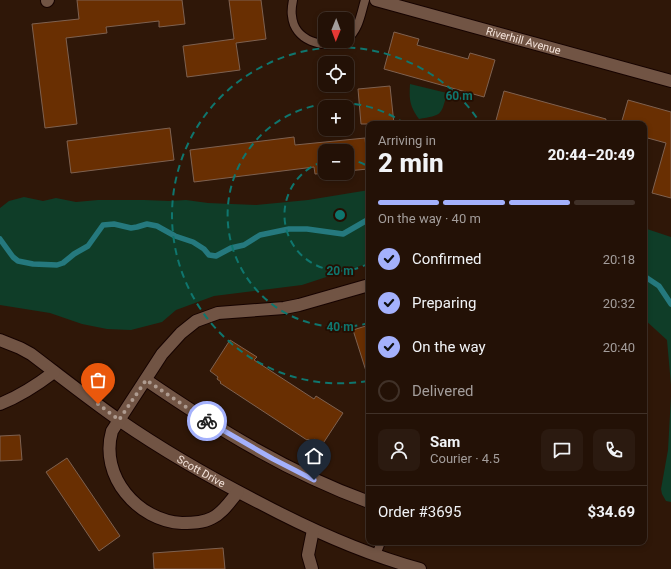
<!DOCTYPE html>
<html lang="en">
<head>
<meta charset="utf-8">
<style>
	body { margin:0; font-family:Roboto,sans-serif; background:#2b1a10; color:#f1f3f6; height:100vh; display:flex; flex-direction:column; font-size:15px; white-space:nowrap }
	* { box-sizing:border-box; margin:0 }
	p { font-size:13px; color:#a39d9b }
	.icon { flex:none; width:22px; height:22px; fill:none; stroke:currentColor; stroke-width:2; stroke-linecap:round; stroke-linejoin:round }
	.map { position:relative; flex:1; overflow:hidden }
	.side { position:absolute; left:366px; top:121px; width:281px; height:424px; display:flex; flex-direction:column; background:#231106; border-radius:8px; box-shadow:0 2px 6px #0003,0 0 0 1px #403128 }
	.side>* { flex:none }
	.needle { width:26px; rotate:181deg }
	.buttons { position:absolute; left:318px; top:12px; display:grid; gap:8px }
	.buttons a { display:grid; place-items:center; width:36px; height:36px; border-radius:8px; background:#231106; box-shadow:0 2px 6px #0003,0 0 0 1px #403128; font-size:20px }
	.pin { position:absolute; display:grid; place-items:center; width:34px; height:34px; color:#fff; margin:-41px -17px; border-radius:50% 50% 50% 0; rotate:-45deg; box-shadow:0 0 4px #0007 }
	.pin .icon { rotate:45deg }
	.courier { position:absolute; display:grid; place-items:center; width:40px; height:40px; margin:-20px; border:3px solid #a4b1fc; border-radius:50%; background:#fff; color:#222; box-shadow:0 1px 5px #0007 }
	.summary em { font-style:normal; font-weight:800 }
	.summary div { display:flex; flex-direction:column-reverse }
	.summary { display:flex; align-items:center; justify-content:space-between; height:68px; padding:0 12px }
	h1 { font-size:26px; font-weight:800; line-height:30px }
	.bar { display:grid; grid-template-columns:repeat(4,1fr); gap:6px 4px; align-content:center; height:48px; padding:0 12px }
	.bar i { height:5px; border-radius:3px; background:#403128 }
	.bar .active { background:#a4b1fc }
	.bar p { grid-column:span 4 }
	.line { display:flex; align-items:center; gap:10px; padding:0 12px; border-top:1px solid #403128 }
	.line div { flex:1 }
	.round { display:grid; place-items:center; flex:none; width:42px; height:42px; border-radius:8px; background:#2b1a10 }
	ol { padding:0 12px; list-style:none }
	li { display:flex; align-items:center; gap:12px; height:44px }
	li p { margin-inline-start:auto }
	li .icon { padding:4px; border-radius:50%; background:#a4b1fc; color:#111; stroke-width:4 }
	li:last-child { color:#a39d9b }
	li i { width:22px; height:22px; border:2px solid #403128; border-radius:50% }
	.map>svg:first-child { display:block }
	.green { fill:#0f3d28 }
	.lines { fill:none; stroke-linecap:round; stroke-linejoin:round }
	.stream { stroke:#25797e; stroke-width:5.5 }
	.building { fill:#692f02; stroke:#7e6150 }
	.service-casing { stroke:#160300; stroke-width:10 }
	.minor-casing { stroke:#160300; stroke-width:14 }
	.service { stroke:#715444; stroke-width:8 }
	.minor { stroke:#715444; stroke-width:12 }
	.done { stroke:#ae9b90; stroke-width:4; stroke-dasharray:0 7.2 }
	.route { stroke:#a4b1fc; stroke-width:5 }
	.ring { fill:none; stroke:#0f766e; stroke-width:2; stroke-dasharray:7 5 }
	.labels { text-anchor:middle; dominant-baseline:central; stroke-width:3.5; stroke-linejoin:round; paint-order:stroke }
	.street-label { font-size:11px; fill:#f3e2d9; stroke:#240e02 }
	.centre { fill:#0f766e; stroke:#240e02; stroke-width:2 }
	.ring-label { font-size:12px; text-anchor:middle; font-weight:bold; fill:#0f766e; stroke:#240e02; stroke-width:3.5; stroke-linejoin:round; paint-order:stroke }
</style>
</head>
<body>
<div class="map">
<svg width="671" height="569" viewBox="0 0 671 569">
	<rect width="100%" height="100%" fill="#2f1708"/>
	<g class="green">
		<path d="M410 84 447 93C441 116 442 115 419 119 410 106 409 101 410 84Z"/>
		<path d="M369 190V263L302 285 214 296 176 310 162 322 131 330 107 329 82 324 50 313 0 305V208L9 201 24 197 43 201 56 198 76 202 98 200H144L170 201 186 200 208 203 256 205 308 200Z"/>
		<path d="M644 228 671 237V385L667 340 644 319Z"/>
		<path d="M671 396V502L666 501 662 494 661 489 668 450Z"/>
	</g>
	<g class="lines">
		<g class="stream">
			<path d="M0 239 13 257 18 261 33 264 57 265 63 263 74 254 88 246 103 225 114 224 131 228 137 227 147 224 157 226 175 236 193 242 204 249 209 255 216 256 231 248 244 245 260 235 289 229H307L343 234 369 219"/>
			<path d="M644 276 659 286 671 304"/>
		</g>
	</g>
	<g class="building">
		<path d="M77 0H182L185 24 159 27V21L106 27 107 33 66 38 77 124 45 128 32 24 79 19Z"/>
		<path d="M229 0H261L266 39 236 43 240 70 187 77 183 46 234 39Z"/>
		<path d="M394 32 419 39 417 45 468 59 470 53 495 60 484 97 384 69Z"/>
		<path d="M390 86 394 124H361L358 89Z"/>
		<path d="M504 91 606 119 605 124H495Z"/>
		<path d="M628 100 671 112V198L652 193 666 143 644 137V124H621Z"/>
		<path d="M170 128 174 160 71 173 67 141Z"/>
		<path d="M294 137 295 145 365 138 368 169 347 171V151H325V173H327L315 174 314 167 194 182 190 150Z"/>
		<path d="M369 325V371H366L353 330Z"/>
		<path d="M230 340 257 357 254 360 314 399 316 396 343 413 322 445 314 439 312 442 308 439 307 440 220 383 221 382 217 379 218 377 210 371Z"/>
		<path d="M20 435 22 460 0 461V436Z"/>
		<path d="M67 458 120 536 99 551 46 472Z"/>
		<path d="M223 548 225 569H154L153 553Z"/>
	</g>
	<g class="lines">
		<defs>
			<g id="service">
				<path d="M293 0C292 5 291 11 292 16 294 40 323 50 343 41"/>
				<path d="M347 39C359 30 361 13 365 0"/>
				<path d="M376 555 381 542"/>
			</g>
			<g id="minor">
				<path id="s1" d="M376 0 671 81"/>
				<path d="M47 1 48 0"/>
				<path id="s2" d="M0 340 20 348 31 354C60 376 89 399 119 420 164 451 211 478 260 503 311 530 364 554 420 569"/>
				<path d="M146 380C218 429 287 472 369 502"/>
				<path d="M0 404C20 396 37 385 54 372"/>
				<path d="M238 492C230 501 223 513 212 518 203 523 192 523 182 523 138 521 99 476 112 431L162 354 181 333 196 321 218 313 284 308 299 305 369 285"/>
				<path d="M312 569 308 555 313 530"/>
			</g>
		</defs>
		<use href="#service" class="service-casing"/>
		<use href="#minor" class="minor-casing"/>
		<use href="#service" class="service"/>
		<use href="#minor" class="minor"/>
	</g>
	<g class="lines">
		<path class="done" d="M98 404 119 420 146 380 207 421"/>
		<path class="route" d="M207 421 273 459 314 480"/>
	</g>
	<g class="ring">
		<path d="M369 263A56 56 0 1 1 325 161M347 159A56 56 0 0 1 369 167"/>
		<path d="M369 323A112 112 0 1 1 405 124"/>
		<path d="M368 381A168 168 0 1 1 481 124"/>
	</g>
	<g class="labels">
		<g class="street-label">
			<text stroke="none"><textPath href="#s1" startOffset="153">Riverhill Avenue</textPath></text>
			<text stroke="none"><textPath href="#s2" startOffset="241">Scott Drive</textPath></text>
		</g>
	</g>
	<circle cx="340" cy="215" r="6" class="centre"/>
	<g class="ring-label">
		<text x="459" y="100">60 m</text>
		<text x="340" y="275">20 m</text>
		<text x="340" y="331">40 m</text>
	</g>
</svg>
<div class="buttons">
<a><svg class="needle" viewBox="-14 -14 28 28"><path d="M0-13l5 13h-10z" fill="#e53935"/><path d="M0 13l5-13h-10z" fill="#a39d9b"/></svg></a>
<a><svg class="icon" aria-label="locate" viewBox="0 0 24 24"><circle cx="12" cy="12" r="6"/><path d="M12 2v4M12 18v4M2 12h4M18 12h4"/></svg></a>
<a>+</a>
<a>−</a>
</div>
<div class="pin" style="left:98px;top:404px;background:#ea580c"><svg class="icon" aria-label="bag" viewBox="0 0 24 24"><path d="M5 8h14l-1 12H6zM9 8a3 3 0 0 1 6 0"/></svg></div>
<div class="pin" style="left:314px;top:480px;background:#1f2937"><svg class="icon" aria-label="home" viewBox="0 0 24 24"><path d="M3 11l9-7 9 7M6 9v11h12V9"/></svg></div>
<div class="courier" style="left:207px;top:421px"><svg class="icon" aria-label="bike" viewBox="0 0 24 24"><circle cx="6" cy="16" r="4"/><circle cx="18" cy="16" r="4"/><path d="M6 16l4-8h5l3 8M10 8l3 8H6M13 5h3"/></svg></div>
<section class="side">
<div class="summary"><div><h1>2 min</h1><p>Arriving in</p></div><em>20:44–20:49</em></div>
<div class="bar"><i class="active"></i><i class="active"></i><i class="active"></i><i></i><p>On the way · 40 m</p></div>
<ol>
<li><svg class="icon" aria-label="check" viewBox="0 0 24 24"><path d="M5 12l5 5 9-10"/></svg>Confirmed<p>20:18</p></li>
<li><svg class="icon" aria-label="check" viewBox="0 0 24 24"><path d="M5 12l5 5 9-10"/></svg>Preparing<p>20:32</p></li>
<li><svg class="icon" aria-label="check" viewBox="0 0 24 24"><path d="M5 12l5 5 9-10"/></svg>On the way<p>20:40</p></li>
<li><i></i>Delivered</li>
</ol>
<div class="line" style="height:72px"><a class="round"><svg class="icon" aria-label="person" viewBox="0 0 24 24"><circle cx="12" cy="8" r="4"/><path d="M4 21q1-7 8-7t8 7"/></svg></a><div><b>Sam</b><p>Courier · 4.5</p></div><a class="round"><svg class="icon" aria-label="chat" viewBox="0 0 24 24"><path d="M4 5h16v11H9l-5 4z"/></svg></a><a class="round"><svg class="icon" aria-label="phone" viewBox="0 0 24 24"><path d="M5 4h4l2 5-3 2q2 4 5 5l2-3 5 2v4C11 20 4 13 5 4z"/></svg></a></div>
<div class="line" style="height:52px"><div>Order #3695</div><b>$34.69</b></div>
</section>
</div>
</body>
</html>
